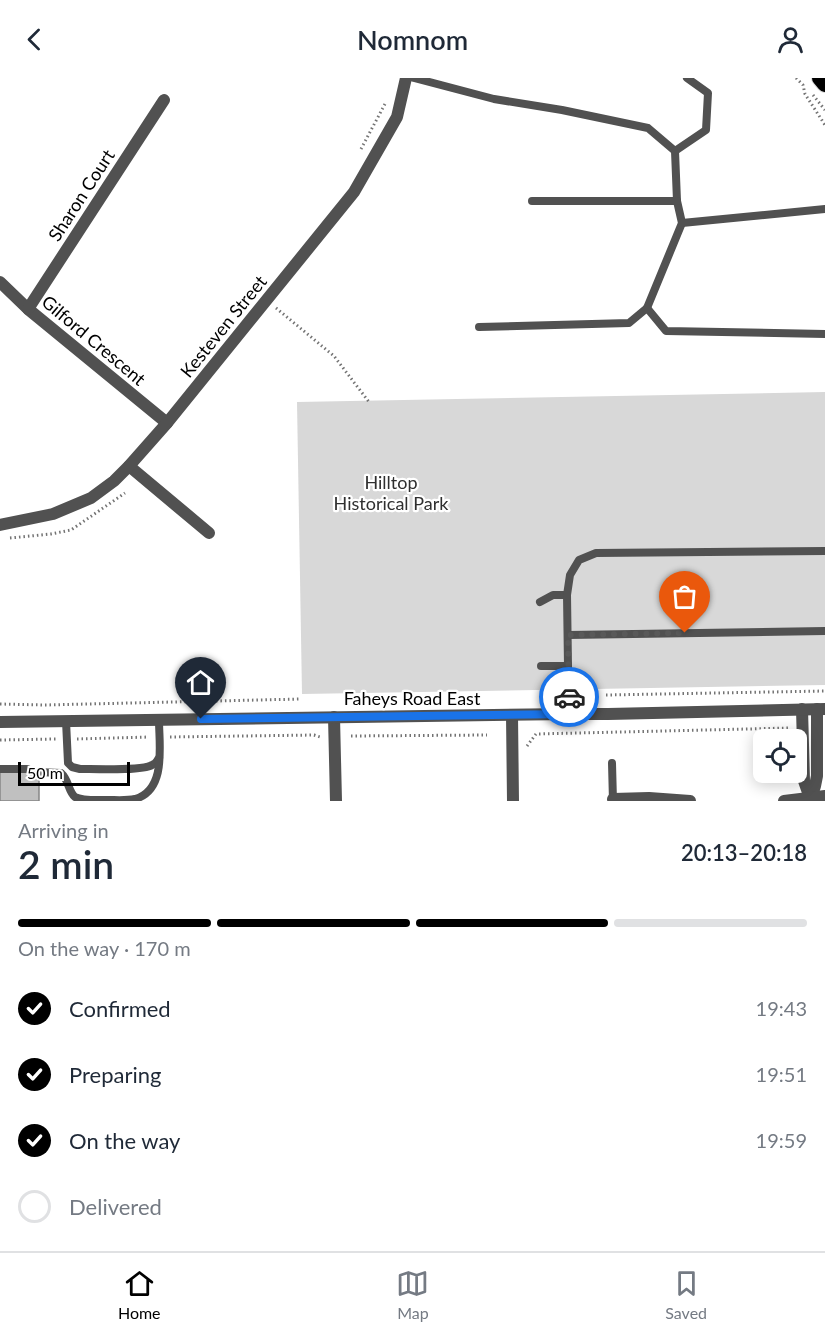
<!DOCTYPE html>
<html lang="en">
<head>
<meta charset="utf-8">
<style>
	body { margin:0; font-family:Lato,sans-serif; background:#f2f2f3; color:#1f2937; height:100vh; display:flex; flex-direction:column; font-size:22px; white-space:nowrap }
	* { box-sizing:border-box; margin:0 }
	p { font-size:20px; color:#747a83 }
	.icon { flex:none; width:33px; height:33px; fill:none; stroke:currentColor; stroke-width:2; stroke-linecap:round; stroke-linejoin:round }
	.map { position:relative; height:723px; overflow:hidden }
	.drawer { display:flex; flex-direction:column; background:#fff; flex:1 }
	.drawer>* { flex:none }
	.controls { position:absolute; left:753px; top:651px; display:grid; gap:12px }
	.controls a { display:grid; place-items:center; width:54px; height:54px; border-radius:9px; background:#fff; box-shadow:0 3px 15px #0003; font-size:30px }
	.scale { position:absolute; left:18px; bottom:15px; width:112px; box-sizing:border-box; padding-left:6px; border:3px solid #000; border-top:0; font-size:16px; line-height:21px; white-space:nowrap; color:#000; -webkit-text-stroke:4px #fff; paint-order:stroke }
	.pin { position:absolute; display:grid; place-items:center; width:51px; height:51px; color:#fff; margin:-62px -26px; border-radius:50% 50% 50% 0; rotate:-45deg; box-shadow:0 0 6px #0007 }
	.pin .icon { rotate:45deg }
	.courier { position:absolute; display:grid; place-items:center; width:60px; height:60px; margin:-30px; border:4px solid #1a73e8; border-radius:50%; background:#fff; color:#222; box-shadow:0 2px 8px #0007 }
	.overview em { font-style:normal; font-weight:600 }
	.overview div { display:flex; flex-direction:column-reverse }
	.overview { display:flex; align-items:center; justify-content:space-between; height:102px; padding:0 18px }
	h1 { font-size:39px; font-weight:600; line-height:45px }
	.bar { display:grid; grid-template-columns:repeat(4,1fr); gap:9px 6px; align-content:center; height:72px; padding:0 18px }
	.bar i { height:8px; border-radius:4px; background:#e0e1e3 }
	.bar .selected { background:#000 }
	.bar p { grid-column:span 4 }
	ol { padding:0 18px; list-style:none }
	li { display:flex; align-items:center; gap:18px; height:66px }
	li p { margin-inline-start:auto }
	li .icon { padding:6px; border-radius:50%; background:#000; color:#fff; stroke-width:4 }
	li:last-child { color:#747a83 }
	li i { width:33px; height:33px; border:3px solid #e0e1e3; border-radius:50% }
	header { display:flex; justify-content:space-between; align-items:center; height:78px; padding:0 18px; background:#fff; font-size:27px; font-weight:600 }
	.dock { display:flex; justify-content:space-around; align-items:center; height:84px; border-top:2px solid #e0e1e3; background:#fff; font-size:16px; color:#747a83 }
	.dock a { display:grid; justify-items:center; gap:3px }
	.dock .selected { color:#000 }
	.map>svg:first-child { display:block }
	.green { fill:#d8d8d8 }
	.building { fill:#c0c0c0; stroke:#868686; stroke-width:1.5 }
	.lines { fill:none; stroke-linecap:round; stroke-linejoin:round }
	.trunk-casing { stroke:#dbdbdb; stroke-width:18 }
	.path { stroke:#737373; stroke-width:3; stroke-dasharray:1.5 3; stroke-linecap:butt }
	.service { stroke:#515151; stroke-width:8 }
	.minor { stroke:#515151; stroke-width:12 }
	.trunk { stroke:#000; stroke-width:16 }
	.done { stroke:#595959; stroke-width:6; stroke-dasharray:0 10.8 }
	.route { stroke:#1a73e8; stroke-width:8 }
	.labels { text-anchor:middle; dominant-baseline:central; stroke-width:4.5; stroke-linejoin:round; paint-order:stroke }
	.street-label { font-size:18px; fill:#000; stroke:#fff }
	.park-label { font-size:18px; fill:#2f2f2f; stroke:#fff }
</style>
</head>
<body>
<header><svg class="icon" aria-label="back" viewBox="0 0 24 24"><path d="M15 5l-7 7 7 7"/></svg>Nomnom<svg class="icon" aria-label="person" viewBox="0 0 24 24"><circle cx="12" cy="8" r="4"/><path d="M4 21q1-7 8-7t8 7"/></svg></header>
<div class="map">
<svg width="825" height="723" viewBox="0 0 825 723">
	<rect width="100%" height="100%" fill="#fff"/>
	<path class="green" d="M825 314V607L302 616 297 324Z"/>
	<rect class="building" x="0" y="693" width="39" height="30"/>
	<g class="lines">
		<defs>
			<path id="trunk" d="M820 0 825 6"/>
		</defs>
		<use href="#trunk" class="trunk-casing"/>
		<g class="path">
			<path d="M796 0 803 7 805 16 825 47"/>
			<path d="M813 17 825 32"/>
			<path d="M361 71 386 24"/>
			<path d="M276 230 334 278 369 324"/>
			<path d="M10 460 51 456 71 452 125 415"/>
			<path d="M606 617 825 613"/>
			<path d="M0 626 45 627 301 621"/>
			<path d="M351 658 487 657"/>
			<path d="M170 659 314 657 320 659 321 661"/>
			<path d="M77 661 149 659"/>
			<path d="M0 662 56 661"/>
			<path d="M527 668 536 656 790 650"/>
		</g>
		<g class="service">
			<path d="M414 0 494 21 562 32 648 50 675 73 677 123 682 145 647 230"/>
			<path d="M675 73 706 52 708 15 687 0"/>
			<path d="M532 123H677"/>
			<path d="M682 145 825 131"/>
			<path d="M479 249 629 245 647 230 666 253 825 256"/>
			<path d="M540 524 553 517H567"/>
			<path d="M568 557 825 553"/>
			<path d="M541 588H568"/>
			<path d="M570 636 568 588 567 517 570 497 579 482 596 475 825 473"/>
			<path d="M66 643 68 685 72 689 80 691C94 691 142 693 152 687 157 685 156 684 159 680"/>
			<path d="M612 685 613 723"/>
			<path d="M0 691H27L36 694 61 695C69 702 68 713 75 719 82 723 98 722 107 722 116 722 126 723 135 721 167 712 159 667 159 642"/>
		</g>
		<g class="minor">
			<path d="M0 204 28 231 167 345"/>
			<path d="M28 231 164 22"/>
			<path d="M129 388 209 455"/>
			<path d="M0 447 53 436 91 420 114 403 129 388 167 345 354 114 397 39 406 0"/>
			<path d="M802 631 804 703 811 723"/>
			<path d="M512 637 513 723"/>
			<path d="M334 639 336 723"/>
			<path d="M0 644 570 636H608L825 631"/>
			<path d="M811 720 815 708 817 698V631"/>
			<path d="M613 721 649 720 690 723"/>
			<path d="M784 723 825 718"/>
		</g>
		<use href="#trunk" class="trunk"/>
	</g>
	<g class="lines">
		<path class="done" d="M569 619 568 557 685 555"/>
		<path class="route" d="M201 641 570 636 569 619"/>
	</g>
	<g class="labels">
		<g class="street-label">
			<text transform="translate(81 117) rotate(-57)">Sharon Court</text>
			<text transform="translate(223 248) rotate(-51)">Kesteven Street</text>
			<text transform="translate(94 262) rotate(40)">Gilford Crescent</text>
			<text x="412" y="620">Faheys Road East</text>
		</g>
		<g class="park-label">
			<text x="391" y="404">Hilltop<tspan x="391" dy="21">Historical Park</tspan></text>
		</g>
	</g>
</svg>
<div class="controls">
<a><svg class="icon" aria-label="locate" viewBox="0 0 24 24"><circle cx="12" cy="12" r="6"/><path d="M12 2v4M12 18v4M2 12h4M18 12h4"/></svg></a>
</div>
<div class="scale">50 m</div>
<div class="pin" style="left:685px;top:555px;background:#ea580c"><svg class="icon" aria-label="bag" viewBox="0 0 24 24"><path d="M5 8h14l-1 12H6zM9 8a3 3 0 0 1 6 0"/></svg></div>
<div class="pin" style="left:201px;top:641px;background:#1f2937"><svg class="icon" aria-label="home" viewBox="0 0 24 24"><path d="M3 11l9-7 9 7M6 9v11h12V9"/></svg></div>
<div class="courier" style="left:569px;top:619px"><svg class="icon" aria-label="car" viewBox="0 0 24 24"><path d="M5 17H2v-5l4-1 3-4h7l3 4 3 1v5h-3M9 17h6M6 11h13"/><circle cx="7" cy="17" r="2"/><circle cx="17" cy="17" r="2"/></svg></div>
</div>
<section class="drawer">
<div class="overview"><div><h1>2 min</h1><p>Arriving in</p></div><em>20:13–20:18</em></div>
<div class="bar"><i class="selected"></i><i class="selected"></i><i class="selected"></i><i></i><p>On the way · 170 m</p></div>
<ol>
<li><svg class="icon" aria-label="check" viewBox="0 0 24 24"><path d="M5 12l5 5 9-10"/></svg>Confirmed<p>19:43</p></li>
<li><svg class="icon" aria-label="check" viewBox="0 0 24 24"><path d="M5 12l5 5 9-10"/></svg>Preparing<p>19:51</p></li>
<li><svg class="icon" aria-label="check" viewBox="0 0 24 24"><path d="M5 12l5 5 9-10"/></svg>On the way<p>19:59</p></li>
<li><i></i>Delivered</li>
</ol>
</section>
<nav class="dock">
<a class="selected"><svg class="icon" aria-label="home" viewBox="0 0 24 24"><path d="M3 11l9-7 9 7M6 9v11h12V9"/></svg>Home</a>
<a><svg class="icon" aria-label="map" viewBox="0 0 24 24"><path d="M3 6l6-2 6 2 6-2v14l-6 2-6-2-6 2zM9 4v14M15 6v14"/></svg>Map</a>
<a><svg class="icon" aria-label="saved" viewBox="0 0 24 24"><path d="M7 4h10v16l-5-4-5 4z"/></svg>Saved</a>
</nav>
</body>
</html>
